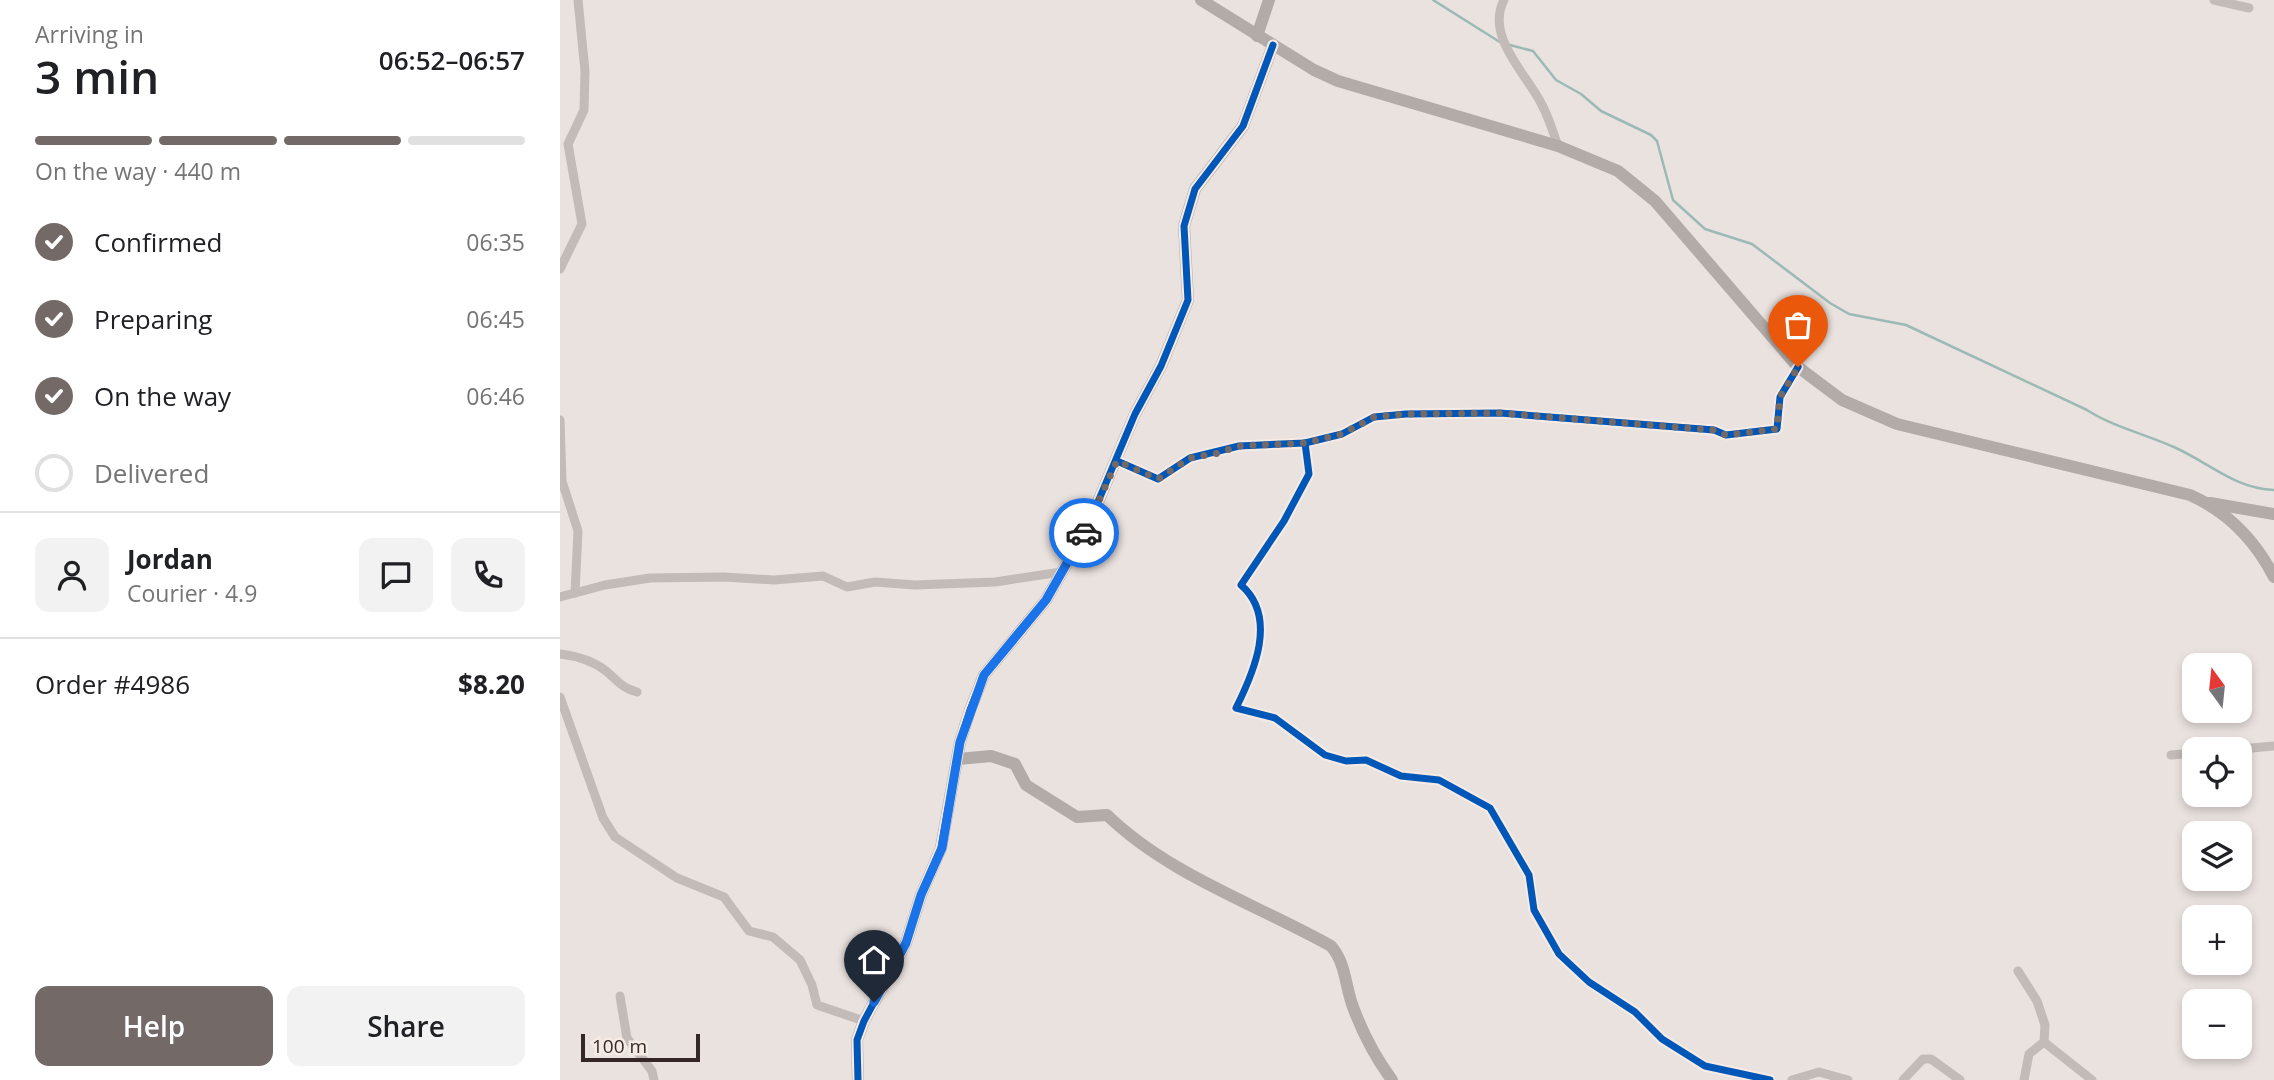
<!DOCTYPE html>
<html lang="en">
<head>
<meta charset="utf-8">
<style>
	body { margin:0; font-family:"Open Sans",sans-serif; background:#f2f2f2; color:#202124; height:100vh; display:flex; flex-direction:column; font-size:26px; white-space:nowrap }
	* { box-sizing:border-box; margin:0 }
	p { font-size:23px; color:#757577 }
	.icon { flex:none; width:38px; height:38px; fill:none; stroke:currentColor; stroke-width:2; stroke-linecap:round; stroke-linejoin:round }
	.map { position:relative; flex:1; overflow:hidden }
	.panel { display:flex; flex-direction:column; background:#fff; width:560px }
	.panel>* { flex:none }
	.needle { width:46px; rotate:345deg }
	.tools { position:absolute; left:1622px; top:653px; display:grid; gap:14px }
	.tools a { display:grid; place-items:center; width:70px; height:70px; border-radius:14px; background:#fff; box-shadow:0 4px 10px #0003; font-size:35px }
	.scale { position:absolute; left:21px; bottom:18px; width:119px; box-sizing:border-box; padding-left:7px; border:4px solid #332827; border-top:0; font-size:19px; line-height:24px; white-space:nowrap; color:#332827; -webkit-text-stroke:5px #f7ece5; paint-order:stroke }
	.pin { position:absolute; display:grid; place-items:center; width:60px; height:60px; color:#fff; margin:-72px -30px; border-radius:50% 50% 50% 0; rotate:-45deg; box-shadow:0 0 7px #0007 }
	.pin .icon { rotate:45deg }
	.courier { position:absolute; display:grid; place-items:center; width:70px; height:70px; margin:-35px; border:5px solid #1a73e8; border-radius:50%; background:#fff; color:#222; box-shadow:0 2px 9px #0007 }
	.overview em { font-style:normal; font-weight:600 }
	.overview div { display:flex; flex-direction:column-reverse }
	.overview { display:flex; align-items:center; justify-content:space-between; height:119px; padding:0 35px }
	h1 { font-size:46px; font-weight:600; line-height:52px }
	.bar { display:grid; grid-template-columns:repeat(4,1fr); gap:10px 7px; align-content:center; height:84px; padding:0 35px }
	.bar i { height:9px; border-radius:5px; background:#e0e0e0 }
	.bar .current { background:#736967 }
	.bar p { grid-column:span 4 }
	.line { display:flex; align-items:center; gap:18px; padding:0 35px; border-top:2px solid #e0e0e0 }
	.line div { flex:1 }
	.round { display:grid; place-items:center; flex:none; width:74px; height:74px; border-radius:14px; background:#f2f2f2 }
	ol { padding:0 35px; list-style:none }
	li { display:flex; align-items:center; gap:21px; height:77px }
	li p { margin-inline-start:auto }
	li .icon { padding:7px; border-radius:50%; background:#736967; color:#fff; stroke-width:4 }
	li:last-child { color:#757577 }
	li i { width:38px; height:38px; border:4px solid #e0e0e0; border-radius:50% }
	.primary-button { display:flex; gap:14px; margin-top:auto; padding:14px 35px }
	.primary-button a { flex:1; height:80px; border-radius:14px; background:#736967; color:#fff; font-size:28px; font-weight:600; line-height:80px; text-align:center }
	.primary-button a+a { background:#f2f2f2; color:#202124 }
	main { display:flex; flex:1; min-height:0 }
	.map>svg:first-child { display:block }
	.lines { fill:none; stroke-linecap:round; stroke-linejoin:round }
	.stream { stroke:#9cbab5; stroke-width:2.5 }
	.street { stroke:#c2bbb8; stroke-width:9 }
	.secondary { stroke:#b3aba8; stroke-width:12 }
	.cycleway-casing { stroke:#f7ece5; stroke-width:11 }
	.cycleway { stroke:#0057b8; stroke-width:7 }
	.done { stroke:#736967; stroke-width:7; stroke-dasharray:0 12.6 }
	.route { stroke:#1a73e8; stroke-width:9 }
</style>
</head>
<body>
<main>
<section class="panel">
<div class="overview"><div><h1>3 min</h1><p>Arriving in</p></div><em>06:52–06:57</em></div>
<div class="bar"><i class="current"></i><i class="current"></i><i class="current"></i><i></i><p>On the way · 440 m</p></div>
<ol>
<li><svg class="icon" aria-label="check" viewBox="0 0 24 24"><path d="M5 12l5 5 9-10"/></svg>Confirmed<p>06:35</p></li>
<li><svg class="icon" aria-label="check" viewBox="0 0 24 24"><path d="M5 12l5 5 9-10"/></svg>Preparing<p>06:45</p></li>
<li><svg class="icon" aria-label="check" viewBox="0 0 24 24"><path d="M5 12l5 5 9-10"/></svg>On the way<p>06:46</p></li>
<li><i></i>Delivered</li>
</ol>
<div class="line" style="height:126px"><a class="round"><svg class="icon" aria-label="person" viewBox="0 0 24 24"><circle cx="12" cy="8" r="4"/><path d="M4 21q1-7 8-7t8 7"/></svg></a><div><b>Jordan</b><p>Courier · 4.9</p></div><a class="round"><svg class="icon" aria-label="chat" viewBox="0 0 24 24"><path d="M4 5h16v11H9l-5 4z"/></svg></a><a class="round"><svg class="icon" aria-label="phone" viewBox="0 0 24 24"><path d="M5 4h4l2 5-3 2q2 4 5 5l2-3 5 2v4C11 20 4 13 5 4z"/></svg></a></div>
<div class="line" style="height:91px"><div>Order #4986</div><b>$8.20</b></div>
<div class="primary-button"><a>Help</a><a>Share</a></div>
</section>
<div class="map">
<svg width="1714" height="1080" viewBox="0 0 1714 1080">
	<rect width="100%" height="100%" fill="#eae2df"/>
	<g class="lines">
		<g class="stream">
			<path d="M873 0 943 44"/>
			<path d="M950 45 973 51 996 80 1021 94 1041 111 1091 135 1097 141 1113 200 1145 229 1192 244 1270 303 1289 314 1346 325 1527 410C1555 428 1586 434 1616 448 1649 463 1676 489 1714 490"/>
		</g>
		<g class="street">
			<path d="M944 0C925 37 967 74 982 105 989 118 993 132 998 146"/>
			<path d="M1654 0 1689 8"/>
			<path d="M0 269 22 224 8 144 24 110 25 71 18 0"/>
			<path d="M0 420 2 481 18 531 15 593"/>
			<path d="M745 443 749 474 724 521 681 585C718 617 694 672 676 708L715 718 765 755 786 761 806 760 841 776 879 780 930 808 969 875 974 910 999 954 1029 982 1075 1012 1102 1039 1145 1066 1210 1080"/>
			<path d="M557 461 598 479 630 458 679 446 745 443 782 434 814 417 846 414 940 413 1154 430 1166 435 1217 429 1220 397 1238 367"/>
			<path d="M0 597 45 585 90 578 164 577 214 580 263 576 287 587 315 582 355 585 435 582 501 572"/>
			<path d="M0 654C17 656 32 660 46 671 58 681 62 688 77 692"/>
			<path d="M0 697 43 818 55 837 117 878 164 897 189 931 213 937 240 960 252 985 257 1005 304 1021"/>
			<path d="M1680 749 1714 746"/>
			<path d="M1611 755 1634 753"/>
			<path d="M1458 971 1477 1001 1485 1025 1484 1042 1532 1080"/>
			<path d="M60 996 67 1038 92 1071 94 1080"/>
			<path d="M1232 1080 1259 1072 1288 1080"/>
			<path d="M1343 1080 1363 1059H1371L1400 1080"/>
			<path d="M1464 1080 1469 1054 1484 1042"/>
		</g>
		<g class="secondary">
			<path d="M641 0 754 70 778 81 998 146 1058 171 1095 201 1238 367 1282 400 1337 424 1630 495C1668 512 1695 540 1714 577"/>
			<path d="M697 36 709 0"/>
			<path d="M1650 503 1714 514"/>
			<path d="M398 759 431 756 455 764 466 785 517 817 547 815C609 875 696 904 771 946 786 963 785 986 793 1007 803 1034 815 1057 832 1080"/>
			<path d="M298 1080 297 1040 304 1021 346 943 361 895 381 848 400 742 410 710 424 675 486 600 527 528 575 414 601 366 628 300 624 226 635 189 683 126 713 45"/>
		</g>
		<defs>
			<g id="cycleway">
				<path d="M745 443 749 474 724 521 681 585C718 617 694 672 676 708L715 718 765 755 786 761 806 760 841 776 879 780 930 808 969 875 974 910 999 954 1029 982 1075 1012 1102 1039 1145 1066 1210 1080"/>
				<path d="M557 461 598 479 630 458 679 446 745 443 782 434 814 417 846 414 940 413 1154 430 1166 435 1217 429 1220 397 1238 367"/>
				<path d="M298 1080 297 1040 304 1021 346 943 361 895 381 848 400 742 410 710 424 675 486 600 527 528 575 414 601 366 628 300 624 226 635 189 683 126 713 45"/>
			</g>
		</defs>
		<use href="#cycleway" class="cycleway-casing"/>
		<use href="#cycleway" class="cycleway"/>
	</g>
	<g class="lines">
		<path class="done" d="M524 533 557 461 598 479 630 458 659 453 678 446 745 443 782 434 814 417 846 414 940 413 1154 430 1166 435 1217 429 1220 397 1238 367"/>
		<path class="route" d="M314 1002 346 943 361 895 382 848 400 742 424 675 486 600 524 533"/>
	</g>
</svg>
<div class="tools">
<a><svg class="needle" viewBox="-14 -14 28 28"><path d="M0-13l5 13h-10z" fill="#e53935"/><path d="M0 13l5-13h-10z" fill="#757577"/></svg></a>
<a><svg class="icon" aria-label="locate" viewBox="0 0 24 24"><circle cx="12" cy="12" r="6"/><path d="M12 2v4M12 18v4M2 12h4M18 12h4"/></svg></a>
<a><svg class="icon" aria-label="layers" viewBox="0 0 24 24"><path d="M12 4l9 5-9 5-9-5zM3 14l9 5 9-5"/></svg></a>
<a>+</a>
<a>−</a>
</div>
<div class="scale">100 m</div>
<div class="pin" style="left:1238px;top:367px;background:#ea580c"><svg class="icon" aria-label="bag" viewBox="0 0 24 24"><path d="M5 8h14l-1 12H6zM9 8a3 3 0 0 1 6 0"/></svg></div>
<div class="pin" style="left:314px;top:1002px;background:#1f2937"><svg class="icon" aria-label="home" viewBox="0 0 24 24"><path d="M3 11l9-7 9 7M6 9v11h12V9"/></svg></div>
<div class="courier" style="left:524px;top:533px"><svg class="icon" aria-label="car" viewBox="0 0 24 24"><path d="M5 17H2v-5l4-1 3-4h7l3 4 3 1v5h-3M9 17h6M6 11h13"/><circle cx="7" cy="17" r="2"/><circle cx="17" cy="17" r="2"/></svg></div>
</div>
</main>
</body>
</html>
